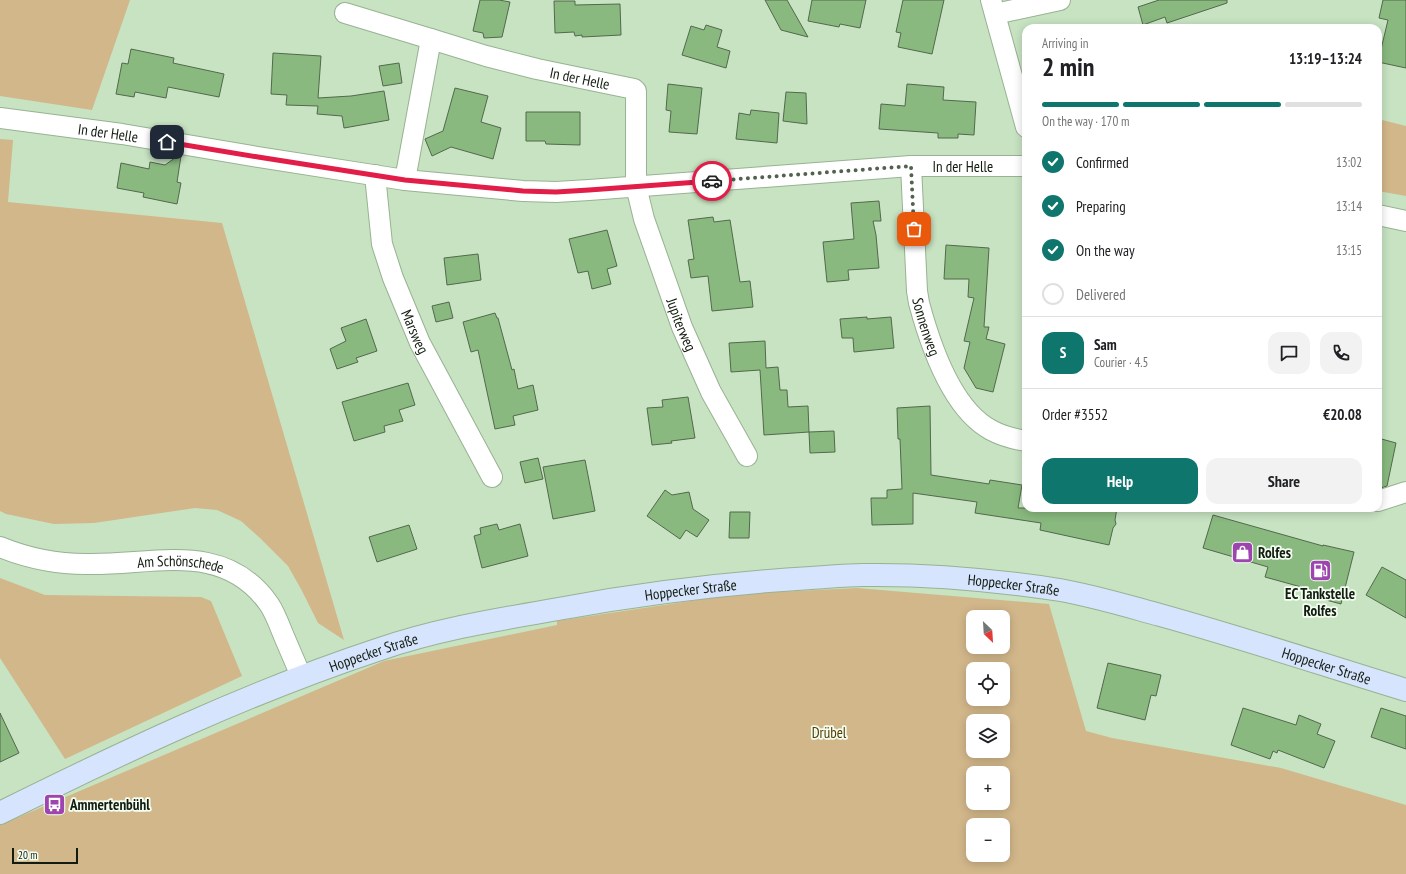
<!DOCTYPE html>
<html lang="en">
<head>
<meta charset="utf-8">
<style>
	body { margin:0; font-family:"PT Sans Narrow",sans-serif; background:#f2f2f2; color:#202124; height:100vh; display:flex; flex-direction:column; font-size:15px; white-space:nowrap }
	* { box-sizing:border-box; margin:0 }
	p { font-size:13px; color:#757577 }
	.icon { flex:none; width:22px; height:22px; fill:none; stroke:currentColor; stroke-width:2; stroke-linecap:round; stroke-linejoin:round }
	.map { position:relative; flex:1; overflow:hidden }
	.side { position:absolute; left:1022px; top:24px; width:360px; height:488px; display:flex; flex-direction:column; background:#fff; border-radius:12px; box-shadow:0 2px 10px #0003 }
	.side>* { flex:none }
	.needle { width:26px; rotate:155deg }
	.tools { position:absolute; left:966px; top:610px; display:grid; gap:8px }
	.tools a { display:grid; place-items:center; width:44px; height:44px; border-radius:8px; background:#fff; box-shadow:0 2px 10px #0003; font-size:20px }
	.scale { position:absolute; left:12px; bottom:10px; width:66px; box-sizing:border-box; padding-left:4px; border:2px solid #131c11; border-top:0; font-size:11px; line-height:14px; white-space:nowrap; color:#131c11; -webkit-text-stroke:3px #f3fef1; paint-order:stroke }
	.pin { position:absolute; display:grid; place-items:center; width:34px; height:34px; color:#fff; margin:-17px; border-radius:8px; box-shadow:0 2px 6px #0006 }
	.courier { position:absolute; display:grid; place-items:center; width:40px; height:40px; margin:-20px; border:3px solid #e11d48; border-radius:50%; background:#fff; color:#222; box-shadow:0 1px 5px #0007 }
	.headline em { font-style:normal; font-weight:800 }
	.headline div { display:flex; flex-direction:column-reverse }
	.headline { display:flex; align-items:center; justify-content:space-between; height:68px; padding:0 20px }
	h1 { font-size:26px; font-weight:800; line-height:30px }
	.bar { display:grid; grid-template-columns:repeat(4,1fr); gap:6px 4px; align-content:center; height:48px; padding:0 20px }
	.bar i { height:5px; border-radius:3px; background:#e0e0e0 }
	.bar .active { background:#0f766e }
	.bar p { grid-column:span 4 }
	.line { display:flex; align-items:center; gap:10px; padding:0 20px; border-top:1px solid #e0e0e0 }
	.line div { flex:1 }
	.round { display:grid; place-items:center; flex:none; width:42px; height:42px; border-radius:12px; background:#f2f2f2 }
	ol { padding:0 20px; list-style:none }
	li { display:flex; align-items:center; gap:12px; height:44px }
	li p { margin-inline-start:auto }
	li .icon { padding:4px; border-radius:50%; background:#0f766e; color:#fff; stroke-width:4 }
	li:last-child { color:#757577 }
	li i { width:22px; height:22px; border:2px solid #e0e0e0; border-radius:50% }
	.action { display:flex; gap:8px; margin-top:auto; padding:8px 20px }
	.action a { flex:1; height:46px; border-radius:12px; background:#0f766e; color:#fff; font-size:16px; font-weight:800; line-height:46px; text-align:center }
	.action a+a { background:#f2f2f2; color:#202124 }
	.map>svg:first-child { display:block }
	.green { fill:#d2b78a; fill-rule:evenodd }
	.building { fill:#89b97f; stroke:#52694d }
	.lines { fill:none; stroke-linecap:round; stroke-linejoin:round }
	.street-casing { stroke:#98b293; stroke-width:22 }
	.secondary-casing { stroke:#98b293; stroke-width:24 }
	.street { stroke:#fff; stroke-width:20 }
	.secondary { stroke:#d6e4fd; stroke-width:22 }
	.done { stroke:#52624f; stroke-width:4; stroke-dasharray:0 7.2 }
	.route { stroke:#e11d48; stroke-width:5 }
	.labels { text-anchor:middle; dominant-baseline:central; stroke-width:3.5; stroke-linejoin:round; paint-order:stroke }
	.street-label { font-size:15px; fill:#131c11; stroke:#f3fef1 }
	.poi-label { font-size:15px; font-weight:bold; fill:#131c11; stroke:#f3fef1; text-anchor:start }
	.park-label { font-size:15px; fill:#543b02; stroke:#f3fef1 }
</style>
</head>
<body>
<div class="map">
<svg width="1406" height="874" viewBox="0 0 1406 874">
	<rect width="100%" height="100%" fill="#c7e3c2"/>
	<g class="green">
		<path d="M0 0H130L92 110 0 96Z"/>
		<path d="M1378 119 1406 126V196L1378 191Z"/>
		<path d="M0 139 13 140 8 202 222 223 344 640 318 623 301 589 288 566 260 538 241 521 217 510 195 508 94 523 54 524 6 514 0 511Z"/>
		<path d="M0 578 45 595 201 597 211 601 242 676 65 759 0 658Z"/>
		<path d="M857 588 1049 604 1086 731 1112 738 1281 768 1406 805V874H0V825L384 661 557 625V621L737 594ZM973 617H1003V647H973ZM973 669H1003V699H973ZM973 721H1003V751H973ZM973 773H1003V803H973ZM973 825H1003V855H973Z"/>
	</g>
	<g class="building">
		<path d="M480 0H499L510 2 502 37 484 38 483 33 473 31Z"/>
		<path d="M765 0H787L808 37 781 30Z"/>
		<path d="M812 0H866L860 28 840 24 839 27 808 21Z"/>
		<path d="M903 0H944L932 54 898 47 901 33 896 32Z"/>
		<path d="M1159 0H1227V3L1167 23 1165 17 1143 25 1138 7Z"/>
		<path d="M1383 0H1406V68L1378 62 1388 20 1379 18Z"/>
		<path d="M554 1H575V5L620 4 621 35 582 37V35L575 36 574 32 555 33Z"/>
		<path d="M706 25 722 30 717 47 730 51 726 68 682 55 691 26 704 30Z"/>
		<path d="M131 49 174 58 173 63 224 74 219 97 168 87 166 98 135 92 134 97 116 94 122 63 128 64Z"/>
		<path d="M273 53 321 56 318 98 351 96 384 91 389 120 344 128 342 116 317 114 318 106 286 105 287 95 271 94Z"/>
		<path d="M399 63 402 83 383 86 379 66Z"/>
		<path d="M668 84 702 88 697 134 669 132 671 111 666 110Z"/>
		<path d="M907 84 944 87 943 100 976 102 974 135 958 134V138H938V133L879 129 881 104 905 106Z"/>
		<path d="M455 88 488 96 481 122 501 128 493 159 451 147 432 156 425 139 443 131Z"/>
		<path d="M786 92 806 93 807 124 783 121Z"/>
		<path d="M751 110 779 113 777 143 736 139 739 113 750 115Z"/>
		<path d="M526 112H580V145L546 144 545 141H526Z"/>
		<path d="M179 155 181 156 177 182 181 183 177 204 143 197 144 193 117 188 121 163 149 169 150 162 165 165Z"/>
		<path d="M879 201 881 221H873L876 235 879 268 848 270 849 280 827 282 823 242 854 239 851 203Z"/>
		<path d="M713 217 714 222 730 220 740 282 750 281 753 307 712 311 708 276 691 278 688 260 694 259 688 220Z"/>
		<path d="M607 230 617 266 607 269 611 284 592 289 588 271 578 273 569 239Z"/>
		<path d="M946 245 989 248 984 327H989L986 339 1005 344 993 392 976 388 964 368 970 342 964 341 974 298 968 297 969 279H944Z"/>
		<path d="M478 254 481 280 447 285 444 258Z"/>
		<path d="M449 302 453 318 436 322 432 306Z"/>
		<path d="M495 313 497 318H498L512 370 514 369 518 389 533 385 538 410 513 416 515 425 495 429 478 350 471 352 463 322Z"/>
		<path d="M867 317V319L891 317 894 348 854 352 853 338H842L840 319Z"/>
		<path d="M366 319 377 351 356 358 358 362 337 369 330 349 346 341 341 328Z"/>
		<path d="M765 341 766 368 778 367 780 390H787L788 407 808 406 809 432 764 435 760 370 731 372 729 343Z"/>
		<path d="M408 383 415 405 399 410 403 421 384 426 385 432 354 441 342 402Z"/>
		<path d="M688 397 695 438 671 441 672 443 652 445 647 408 663 407 662 400Z"/>
		<path d="M930 406 931 475 989 484 990 480 1022 485 1018 508H1117L1115 520 1116 524 1113 528 1109 545 1040 530 1041 523 975 513 977 502 913 493V524L872 525 871 498H887V490L902 489 900 439H898L897 408Z"/>
		<path d="M834 431 835 452 810 453 809 432Z"/>
		<path d="M1378 438 1396 443 1387 486 1378 489Z"/>
		<path d="M538 458 543 479 525 483 520 462Z"/>
		<path d="M585 460 595 511 553 519 543 467Z"/>
		<path d="M665 490 672 495 689 492 693 509 709 520 697 537 686 530 680 539 647 516Z"/>
		<path d="M730 512H750L749 538H729Z"/>
		<path d="M1213 515 1323 546V545L1354 552 1341 604 1311 596 1312 590 1265 577 1268 567 1203 548Z"/>
		<path d="M497 524 499 530 520 524 528 556 482 568 474 536 481 534 480 528Z"/>
		<path d="M409 525 417 549 377 562 369 537Z"/>
		<path d="M1382 567 1406 580V618L1366 595Z"/>
		<path d="M1108 663 1161 675 1156 696 1151 695 1145 720 1097 708Z"/>
		<path d="M1243 708 1296 725 1299 715 1321 724 1317 734 1335 741 1324 768 1278 750 1277 753 1273 751 1270 759 1231 745Z"/>
		<path d="M1381 708 1406 716V749L1371 737Z"/>
		<path d="M0 713 19 753 0 762Z"/>
	</g>
	<g class="lines">
		<defs>
			<g id="street">
				<path d="M991 0 1026 127"/>
				<path d="M345 13 431 39 405 180"/>
				<path d="M995 14 1060 0"/>
				<path id="s1" d="M431 39 486 56 537 69 634 89 636 91V186L644 219 682 327 711 392 747 456"/>
				<path id="s2" d="M0 118 122 134 258 157 405 180 523 191 556 192 589 190 911 166H1026"/>
				<path id="s3" d="M911 166 917 291 919 303C930 344 952 409 991 430 1002 436 1014 439 1026 441"/>
				<path id="s4" d="M375 175 382 244 393 278 420 343 492 477"/>
				<path d="M1378 215 1406 221"/>
				<path d="M1378 501 1406 492"/>
				<path id="s5" d="M0 547C27 558 57 564 86 564 153 566 223 539 269 604 275 613 279 624 283 634 289 648 295 662 301 676"/>
			</g>
			<g id="secondary">
				<path id="s6" d="M0 813C123 752 247 693 377 650 437 629 501 619 564 608 645 593 728 583 811 578 828 577 846 575 863 575 928 574 995 580 1060 590 1094 596 1127 606 1160 615 1243 638 1324 665 1406 690"/>
			</g>
		</defs>
		<use href="#street" class="street-casing"/>
		<use href="#secondary" class="secondary-casing"/>
		<use href="#street" class="street"/>
		<use href="#secondary" class="secondary"/>
	</g>
	<g class="lines">
		<path class="done" d="M712 181 911 166 914 229"/>
		<path class="route" d="M167 142 258 157 405 180 523 191 556 192 589 190 712 181"/>
	</g>
	<defs>
		<symbol id="shop-square" viewBox="-11 -11 22 22"><rect x="-9" y="-9" width="18" height="18" rx="4" fill="#9e44b0" stroke="#f3fef1"/><path d="M-5-2.5h2.3a2.7 3.5 0 0 1 5.4 0H5L5.5 6h-11ZM-1.5-2.5h3a1.5 2.3 0 0 0-3 0Z" fill="#fff"/></symbol>
		<symbol id="fuel-square" viewBox="-11 -11 22 22"><rect x="-9" y="-9" width="18" height="18" rx="4" fill="#9e44b0" stroke="#f3fef1"/><path d="M-5.5-6h7V0h2V4h1.3V-2.5L3-4.5l.8-.8L6-3V5H2.5V1h-1V6h-7ZM-4.2-4.7v3.2H.2V-4.7Z" fill="#fff"/></symbol>
		<symbol id="bus-square" viewBox="-11 -11 22 22"><rect x="-9" y="-9" width="18" height="18" rx="4" fill="#9e44b0" stroke="#f3fef1"/><path d="M-5-6H5V4H4V6H2V4H-2V6H-4V4H-5ZM-3.5-4V0h7V-4ZM-3.5 1.2v1.5H-2V1.2ZM2 1.2v1.5H3.5V1.2Z" fill="#fff"/></symbol>
	</defs>
	<g fill-rule="evenodd">
		<use href="#shop-square" x="1230" y="540" width="25" height="25"/>
		<use href="#fuel-square" x="1308" y="558" width="25" height="25"/>
		<use href="#bus-square" x="42" y="792" width="25" height="25"/>
	</g>
	<g class="labels">
		<g class="street-label">
			<text stroke="none"><textPath href="#s1" startOffset="154">In der Helle</textPath></text>
			<text stroke="none"><textPath href="#s2" startOffset="109">In der Helle</textPath></text>
			<text stroke="none"><textPath href="#s2" startOffset="969">In der Helle</textPath></text>
			<text stroke="none"><textPath href="#s1" startOffset="453">Jupiterweg</textPath></text>
			<text stroke="none"><textPath href="#s3" startOffset="162">Sonnenweg</textPath></text>
			<text stroke="none"><textPath href="#s4" startOffset="163">Marsweg</textPath></text>
			<text stroke="none"><textPath href="#s5" startOffset="183">Am Schönschede</textPath></text>
			<text stroke="none"><textPath href="#s6" startOffset="1055">Hoppecker Straße</textPath></text>
			<text stroke="none"><textPath href="#s6" startOffset="731">Hoppecker Straße</textPath></text>
			<text stroke="none"><textPath href="#s6" startOffset="407">Hoppecker Straße</textPath></text>
			<text stroke="none"><textPath href="#s6" startOffset="1379">Hoppecker Straße</textPath></text>
		</g>
		<g class="poi-label">
			<text x="1258" y="552">Rolfes</text>
			<text x="1320" y="593" text-anchor="middle">EC Tankstelle<tspan x="1320" dy="17">Rolfes</tspan></text>
			<text x="70" y="804">Ammertenbühl</text>
		</g>
		<g class="park-label">
			<text x="829" y="732">Drübel</text>
		</g>
	</g>
</svg>
<div class="tools">
<a><svg class="needle" viewBox="-14 -14 28 28"><path d="M0-13l5 13h-10z" fill="#e53935"/><path d="M0 13l5-13h-10z" fill="#757577"/></svg></a>
<a><svg class="icon" aria-label="locate" viewBox="0 0 24 24"><circle cx="12" cy="12" r="6"/><path d="M12 2v4M12 18v4M2 12h4M18 12h4"/></svg></a>
<a><svg class="icon" aria-label="layers" viewBox="0 0 24 24"><path d="M12 4l9 5-9 5-9-5zM3 14l9 5 9-5"/></svg></a>
<a>+</a>
<a>−</a>
</div>
<div class="scale">20 m</div>
<div class="pin" style="left:914px;top:229px;background:#ea580c"><svg class="icon" aria-label="bag" viewBox="0 0 24 24"><path d="M5 8h14l-1 12H6zM9 8a3 3 0 0 1 6 0"/></svg></div>
<div class="pin" style="left:167px;top:142px;background:#1f2937"><svg class="icon" aria-label="home" viewBox="0 0 24 24"><path d="M3 11l9-7 9 7M6 9v11h12V9"/></svg></div>
<div class="courier" style="left:712px;top:181px"><svg class="icon" aria-label="car" viewBox="0 0 24 24"><path d="M5 17H2v-5l4-1 3-4h7l3 4 3 1v5h-3M9 17h6M6 11h13"/><circle cx="7" cy="17" r="2"/><circle cx="17" cy="17" r="2"/></svg></div>
<section class="side">
<div class="headline"><div><h1>2 min</h1><p>Arriving in</p></div><em>13:19–13:24</em></div>
<div class="bar"><i class="active"></i><i class="active"></i><i class="active"></i><i></i><p>On the way · 170 m</p></div>
<ol>
<li><svg class="icon" aria-label="check" viewBox="0 0 24 24"><path d="M5 12l5 5 9-10"/></svg>Confirmed<p>13:02</p></li>
<li><svg class="icon" aria-label="check" viewBox="0 0 24 24"><path d="M5 12l5 5 9-10"/></svg>Preparing<p>13:14</p></li>
<li><svg class="icon" aria-label="check" viewBox="0 0 24 24"><path d="M5 12l5 5 9-10"/></svg>On the way<p>13:15</p></li>
<li><i></i>Delivered</li>
</ol>
<div class="line" style="height:72px"><b class="round" style="background:#0f766e;color:#fff">S</b><div><b>Sam</b><p>Courier · 4.5</p></div><a class="round"><svg class="icon" aria-label="chat" viewBox="0 0 24 24"><path d="M4 5h16v11H9l-5 4z"/></svg></a><a class="round"><svg class="icon" aria-label="phone" viewBox="0 0 24 24"><path d="M5 4h4l2 5-3 2q2 4 5 5l2-3 5 2v4C11 20 4 13 5 4z"/></svg></a></div>
<div class="line" style="height:52px"><div>Order #3552</div><b>€20.08</b></div>
<div class="action"><a>Help</a><a>Share</a></div>
</section>
</div>
</body>
</html>
